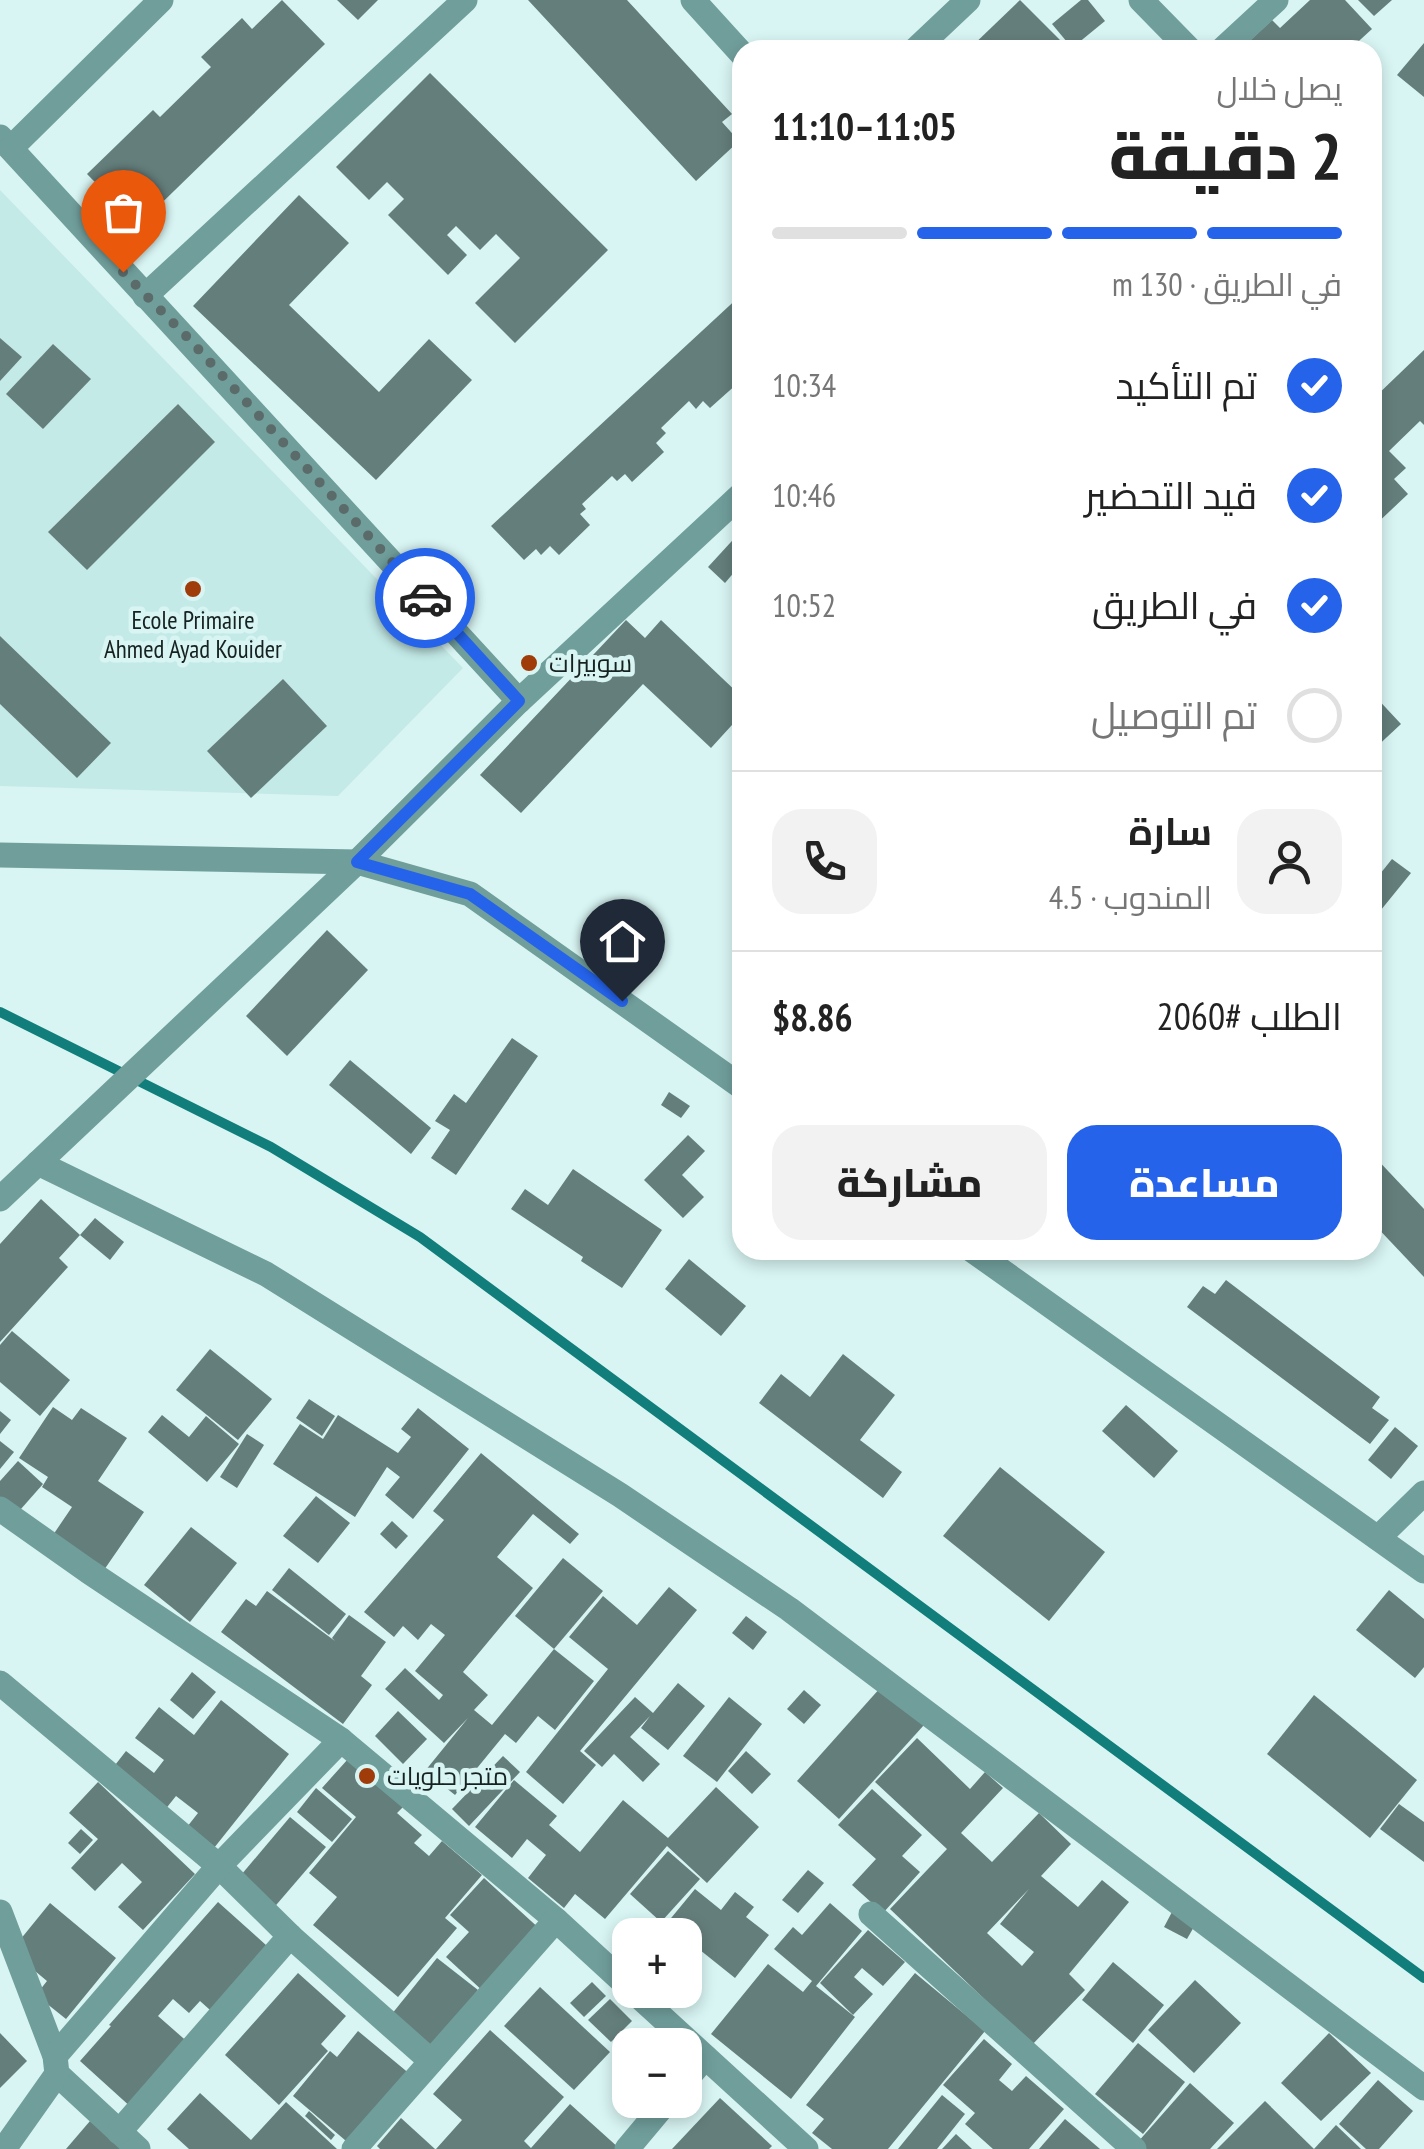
<!DOCTYPE html>
<html lang="ar">
<head>
<meta charset="utf-8">
<style>
	body { margin:0; font-family:"PT Sans Narrow",Cairo,sans-serif; background:#f2f2f2; color:#222; direction:rtl; height:100vh; display:flex; flex-direction:column; font-size:38px; white-space:nowrap }
	* { box-sizing:border-box; margin:0 }
	p { font-size:32px; color:#767676 }
	.icon { flex:none; width:55px; height:55px; fill:none; stroke:currentColor; stroke-width:2; stroke-linecap:round; stroke-linejoin:round }
	.map { position:relative; flex:1; overflow:hidden; direction:ltr }
	.details { position:absolute; left:732px; top:40px; width:650px; height:1220px; display:flex; flex-direction:column; background:#fff; border-radius:30px; box-shadow:0 5px 15px #0003; direction:rtl }
	.details>* { flex:none }
	.fabs { position:absolute; left:612px; top:1918px; display:grid; gap:20px }
	.fabs a { display:grid; place-items:center; width:90px; height:90px; border-radius:20px; background:#fff; box-shadow:0 5px 15px #0003; font-size:50px }
	.pin { position:absolute; display:grid; place-items:center; width:85px; height:85px; color:#fff; margin:-102px -42px; border-radius:50% 50% 50% 0; rotate:-45deg; box-shadow:0 0 10px #0007 }
	.pin .icon { rotate:45deg }
	.courier { position:absolute; display:grid; place-items:center; width:100px; height:100px; margin:-50px; border:8px solid #2563eb; border-radius:50%; background:#fff; color:#222; box-shadow:0 2px 12px #0007 }
	.head em { font-style:normal; font-weight:800 }
	.head div { display:flex; flex-direction:column-reverse }
	.head { display:flex; align-items:center; justify-content:space-between; height:170px; padding:0 40px }
	h1 { font-size:65px; font-weight:800; line-height:75px }
	.bar { display:grid; grid-template-columns:repeat(4,1fr); gap:15px 10px; align-content:center; height:120px; padding:0 40px }
	.bar i { height:12px; border-radius:8px; background:#e0e0e0 }
	.bar .active { background:#2563eb }
	.bar p { grid-column:span 4 }
	.line { display:flex; align-items:center; gap:25px; padding:0 40px; border-top:2px solid #e0e0e0 }
	.line div { flex:1 }
	.round { display:grid; place-items:center; flex:none; width:105px; height:105px; border-radius:30px; background:#f2f2f2 }
	ol { padding:0 40px; list-style:none }
	li { display:flex; align-items:center; gap:30px; height:110px }
	li p { margin-inline-start:auto }
	li .icon { padding:10px; border-radius:50%; background:#2563eb; color:#fff; stroke-width:4 }
	li:last-child { color:#767676 }
	li i { width:55px; height:55px; border:5px solid #e0e0e0; border-radius:50% }
	.button { display:flex; gap:20px; margin-top:auto; padding:20px 40px }
	.button a { flex:1; height:115px; border-radius:30px; background:#2563eb; color:#fff; font-size:40px; font-weight:800; line-height:115px; text-align:center }
	.button a+a { background:#f2f2f2; color:#222 }
	.map>svg:first-child { display:block }
	.built { fill:#c3eae7 }
	.lines { fill:none; stroke-linecap:round; stroke-linejoin:round }
	.stream { stroke:#127e7b; stroke-width:10 }
	.building { fill:#647e7c; fill-rule:evenodd }
	.street { stroke:#709e9b; stroke-width:25 }
	.done { stroke:#5a6b6a; stroke-width:10; stroke-dasharray:0 18 }
	.route { stroke:#2563eb; stroke-width:12 }
	.poi-dot { fill:#a03c0a; stroke:#d8f5f3; stroke-width:4 }
	.labels { text-anchor:middle; dominant-baseline:central; stroke-width:9; stroke-linejoin:round; paint-order:stroke }
	.poi-label { font-size:25px; fill:#162121; stroke:#d8f5f3; text-anchor:start }
</style>
</head>
<body>
<div class="map">
<svg width="1424" height="2149" viewBox="0 0 1424 2149">
	<rect width="100%" height="100%" fill="#d8f5f3"/>
	<path class="built" d="M0 190 463 668 338 796 0 786Z"/>
	<g class="lines">
		<path class="stream" d="M0 1012 271 1147 420 1237 1424 1978"/>
	</g>
	<g class="building">
		<path d="M282 0 325 44 138 226 87 174 153 110 160 117 211 67 201 57 242 18 252 29Z"/>
		<path d="M337 0H378L358 20Z"/>
		<path d="M528 0H627L732 114 722 122 739 141 696 181Z"/>
		<path d="M1020 0 1065 45 1060 50H968Z"/>
		<path d="M1081 0H1088L1105 21 1072 48 1052 24Z"/>
		<path d="M1310 0H1345L1372 29 1349 50H1246L1243 47 1272 20 1280 28Z"/>
		<path d="M1358 0H1392L1374 16Z"/>
		<path d="M1424 43V97L1397 75Z"/>
		<path d="M430 73 608 250 515 343 475 303 520 258 496 234 480 250 456 226 447 235 467 255 448 275 388 215 404 199 387 182 369 200 336 167Z"/>
		<path d="M299 195 349 243 289 305 379 392 429 339 472 380 376 480 193 306Z"/>
		<path d="M742 294V368L732 377 738 383 710 408 703 401 696 409 689 401 661 428 666 433 656 443 664 452 632 482 625 474 617 481 612 476 582 504 586 509 580 514 590 525 559 555 550 546 541 555 536 549 524 560 491 526Z"/>
		<path d="M0 338 22 357 0 381Z"/>
		<path d="M53 344 91 379 43 429 6 394Z"/>
		<path d="M1424 350V425L1420 421 1389 451 1406 468 1394 479 1408 494 1372 528V400Z"/>
		<path d="M178 404 215 442 87 570 48 532Z"/>
		<path d="M742 530V563L725 583 708 567Z"/>
		<path d="M626 620 645 638 661 620 742 697V714L711 748 643 684 521 813 480 775Z"/>
		<path d="M0 636 111 743 77 778 0 704Z"/>
		<path d="M283 679 327 726 251 798 207 751Z"/>
		<path d="M1372 693 1401 724 1372 751Z"/>
		<path d="M1392 859 1411 873 1372 921V884Z"/>
		<path d="M327 930 368 970 287 1056 246 1016Z"/>
		<path d="M512 1038 538 1056 456 1175 431 1158 450 1130 435 1121 454 1094 466 1103Z"/>
		<path d="M350 1060 431 1128 411 1154 329 1085Z"/>
		<path d="M669 1092 690 1106 681 1118 661 1105Z"/>
		<path d="M688 1135 705 1151 682 1175 704 1197 683 1218 644 1180Z"/>
		<path d="M1372 1154 1424 1209V1277L1372 1222Z"/>
		<path d="M573 1169 662 1230 622 1288 581 1261 583 1257 511 1209 525 1189 548 1205Z"/>
		<path d="M41 1199 80 1235 59 1258 68 1267 0 1342V1244Z"/>
		<path d="M95 1218 124 1242 110 1260 80 1235Z"/>
		<path d="M689 1259 746 1306 721 1336 665 1289Z"/>
		<path d="M1226 1280 1380 1397 1372 1408 1389 1420 1370 1444 1187 1307 1203 1286 1215 1294Z"/>
		<path d="M12 1331 70 1380 40 1416 0 1382V1345Z"/>
		<path d="M210 1349 272 1399 238 1440 176 1390Z"/>
		<path d="M843 1354 895 1395 860 1440 902 1472 883 1498 759 1403 781 1374 810 1397Z"/>
		<path d="M309 1399 335 1416 322 1436 296 1418Z"/>
		<path d="M1126 1405 1178 1451 1154 1478 1102 1431Z"/>
		<path d="M53 1407 72 1420 81 1408 127 1438 98 1481 144 1512 104 1570 53 1535 72 1507 42 1487 48 1477 19 1458Z"/>
		<path d="M418 1408 469 1449 413 1519 385 1495 400 1477 387 1467 355 1517 273 1464 300 1424 323 1439 338 1415 398 1453 411 1437 401 1429Z"/>
		<path d="M0 1411 11 1420 0 1434Z"/>
		<path d="M162 1415 189 1437 206 1416 239 1444 207 1482 148 1432Z"/>
		<path d="M1395 1427 1418 1446 1391 1479 1368 1460Z"/>
		<path d="M247 1434 264 1445 237 1488 220 1477Z"/>
		<path d="M0 1441 14 1452 0 1469Z"/>
		<path d="M481 1453 579 1534 570 1544 533 1514 497 1557 533 1588 463 1672 488 1695 474 1710 492 1725 554 1649 594 1681 555 1730 538 1716 516 1743 505 1734 455 1795 425 1771 468 1718 444 1743 385 1689 405 1668 439 1700 443 1695 415 1671 445 1635 431 1624 418 1640 403 1626 394 1637 364 1612 444 1520 433 1511Z"/>
		<path d="M18 1461 43 1484 13 1518 0 1507V1481Z"/>
		<path d="M1000 1467 1105 1552 1049 1621 943 1536Z"/>
		<path d="M316 1496 350 1523 318 1563 283 1536Z"/>
		<path d="M392 1521 408 1536 396 1549 380 1534Z"/>
		<path d="M191 1527 237 1563 190 1622 144 1585Z"/>
		<path d="M563 1558 603 1591 554 1649 515 1616Z"/>
		<path d="M289 1568 346 1614 329 1635 272 1590Z"/>
		<path d="M669 1587 697 1610 580 1751 596 1765 563 1804 526 1772 608 1669 569 1637 603 1596 637 1625Z"/>
		<path d="M1389 1590 1424 1619V1667L1415 1678 1356 1630Z"/>
		<path d="M267 1591 335 1641 332 1638 349 1615 386 1642 361 1676 372 1685 343 1724 221 1632 246 1599 256 1606Z"/>
		<path d="M746 1616 767 1632 753 1650 732 1633Z"/>
		<path d="M192 1672 216 1692 193 1719 170 1700Z"/>
		<path d="M678 1683 705 1706 668 1750 641 1728 650 1716 630 1737 660 1764 643 1782 614 1754 602 1767 584 1751 635 1697 653 1713Z"/>
		<path d="M881 1687 924 1725 839 1819 797 1781Z"/>
		<path d="M804 1690 821 1705 804 1724 787 1709Z"/>
		<path d="M1314 1695 1417 1780 1370 1838 1267 1754Z"/>
		<path d="M729 1697 762 1724 717 1782 683 1756Z"/>
		<path d="M221 1700 289 1754 214 1848 187 1827 198 1813 176 1796 164 1811 112 1769 126 1751 154 1773 164 1760 135 1738 159 1707 194 1735Z"/>
		<path d="M398 1711 427 1739 403 1764 375 1736Z"/>
		<path d="M917 1738 970 1789 985 1772 1003 1788 961 1833 992 1862 1039 1813 1071 1844 1041 1876 1078 1907 1102 1880 1129 1902 1069 1974 1085 1990 1030 2047 1000 2014 890 1909 947 1849 875 1782ZM1029 1889 1000 1924 1034 1952 1022 1966 987 1933Z"/>
		<path d="M746 1751 771 1774 752 1794 728 1771Z"/>
		<path d="M503 1756 520 1772 469 1826 452 1809Z"/>
		<path d="M348 1759 403 1807 397 1813 422 1835 414 1843 429 1856 442 1841 482 1875 445 1918 457 1928 398 1997 313 1925 337 1897 309 1873 356 1817 322 1788Z"/>
		<path d="M514 1780 557 1816 549 1825 580 1852 623 1800 668 1838 716 1787 759 1827 707 1883 667 1846 605 1919 575 1894 564 1908 528 1878 546 1855 527 1839 512 1858 475 1827Z"/>
		<path d="M98 1782 195 1874 143 1930 118 1907 142 1882 122 1863 95 1891 71 1868 98 1839 69 1813Z"/>
		<path d="M316 1788 352 1819 332 1842 297 1812Z"/>
		<path d="M872 1789 922 1835 902 1856 920 1872 883 1913 852 1885 876 1859 838 1825Z"/>
		<path d="M1399 1804 1424 1822V1862L1380 1829Z"/>
		<path d="M290 1817 326 1847 271 1911 236 1881Z"/>
		<path d="M81 1829 93 1840 80 1854 68 1843Z"/>
		<path d="M668 1851 700 1879 661 1922 630 1894Z"/>
		<path d="M808 1870 824 1883 798 1913 782 1900Z"/>
		<path d="M484 1878 542 1931 485 1993 446 1957 469 1932 450 1915Z"/>
		<path d="M695 1889 721 1910 735 1892 754 1907 746 1917 769 1935 735 1978 685 1938V1935H682L667 1923Z"/>
		<path d="M218 1902 276 1954 219 2018 200 2001 189 2013 173 1999 158 2016 191 2045 133 2109 80 2061 111 2026 109 2025Z"/>
		<path d="M50 1903 116 1958 66 2019 36 1995 47 1981 11 1951Z"/>
		<path d="M830 1903 862 1931 816 1986 855 2017 791 2099 711 2034 768 1964 803 1992 812 1981 774 1949 793 1927 802 1935Z"/>
		<path d="M1172 1912 1195 1925 1187 1939 1164 1927Z"/>
		<path d="M868 1930 905 1962 883 1986 862 1968 854 1977 873 1994 853 2015 820 1983Z"/>
		<path d="M437 1958 478 1990 428 2053 387 2020Z"/>
		<path d="M685 1961 700 1975 672 2006 655 1990H685Z"/>
		<path d="M1113 1962 1164 2005 1133 2043 1082 2000Z"/>
		<path d="M298 1973 346 2016 321 2044 328 2051 279 2105 225 2055Z"/>
		<path d="M915 1973 985 2031 888 2149H832L812 2133 824 2119 806 2105Z"/>
		<path d="M1195 1980 1241 2023 1194 2073 1148 2030Z"/>
		<path d="M592 1982 606 1996 584 2017 570 2003Z"/>
		<path d="M540 1987 610 2052 574 2090 504 2026Z"/>
		<path d="M610 1999 632 2021 611 2042 588 2020Z"/>
		<path d="M490 2030 564 2097 524 2141 531 2148 570 2104 620 2149H436L462 2120 433 2094Z"/>
		<path d="M358 2031 411 2075 352 2146 293 2096 330 2051 337 2057Z"/>
		<path d="M0 2033 27 2061 0 2088Z"/>
		<path d="M1329 2033 1371 2073 1321 2121 1281 2083Z"/>
		<path d="M984 2039 1012 2064 999 2080 1012 2091 1026 2076 1064 2109 1029 2149H993L965 2124 975 2113 943 2085Z"/>
		<path d="M1138 2043 1185 2082 1143 2134 1095 2094Z"/>
		<path d="M1378 2080 1413 2111 1379 2149H1366L1339 2124Z"/>
		<path d="M1190 2083 1234 2123 1210 2149H1143L1137 2143Z"/>
		<path d="M200 2093 251 2140 286 2102 337 2149H189L167 2129Z"/>
		<path d="M942 2095 965 2114 937 2149H898Z"/>
		<path d="M720 2098 772 2146 769 2149H672Z"/>
		<path d="M1265 2101 1314 2149H1217Z"/>
		<path d="M309 2111 335 2135 331 2140 305 2116Z"/>
		<path d="M401 2118 435 2149H380L377 2146Z"/>
		<path d="M1065 2119 1100 2149H1039Z"/>
		<path d="M90 2121 123 2149H66Z"/>
		<path d="M1336 2125 1361 2149H1314Z"/>
		<path d="M956 2134 972 2149H942Z"/>
	</g>
	<g class="lines">
		<g class="street">
			<path d="M693 0 742 54"/>
			<path d="M1141 0 1190 50"/>
			<path d="M915 50 968 0"/>
			<path d="M1222 50 1276 0"/>
			<path d="M0 137 519 701"/>
			<path d="M11 148 161 0"/>
			<path d="M145 296 465 0"/>
			<path d="M0 855 357 862 470 894 742 1087"/>
			<path d="M38 1163 266 1274 620 1495 789 1609 1424 2088"/>
			<path d="M0 1199 357 862 519 701 742 494"/>
			<path d="M972 1250 1424 1571"/>
			<path d="M0 1509 88 1571 341 1740 556 1920 630 1988"/>
			<path d="M1378 1538 1424 1493"/>
			<path d="M0 1683 219 1866 290 1936 431 2061"/>
			<path d="M0 1912 55 2056 57 2074 138 2149"/>
			<path d="M871 1914 1134 2149"/>
			<path d="M632 1990 806 2149"/>
			<path d="M55 2056 219 1866 341 1740"/>
			<path d="M685 2081 705 2057"/>
			<path d="M119 2132 290 1936"/>
			<path d="M4 2149 57 2074"/>
			<path d="M354 2149 556 1920"/>
			<path d="M627 2149 668 2100"/>
		</g>
	</g>
	<g class="lines">
		<path class="done" d="M123 272 188 338 425 598"/>
		<path class="route" d="M425 598 519 701 357 862 470 894 622 1001"/>
	</g>
	<g class="poi-dot">
		<circle cx="193" cy="589" r="10"/>
		<circle cx="529" cy="663" r="10"/>
		<circle cx="367" cy="1776" r="10"/>
	</g>
	<g class="labels">
		<g class="poi-label">
			<text x="193" y="620" text-anchor="middle">Ecole Primaire<tspan x="193" dy="29">Ahmed Ayad Kouider</tspan></text>
			<text x="549" y="663">سوبيرات</text>
			<text x="387" y="1776">متجر حلويات</text>
		</g>
	</g>
</svg>
<div class="fabs">
<a>+</a>
<a>−</a>
</div>
<div class="pin" style="left:123px;top:272px;background:#ea580c"><svg class="icon" aria-label="bag" viewBox="0 0 24 24"><path d="M5 8h14l-1 12H6zM9 8a3 3 0 0 1 6 0"/></svg></div>
<div class="pin" style="left:622px;top:1001px;background:#1f2937"><svg class="icon" aria-label="home" viewBox="0 0 24 24"><path d="M3 11l9-7 9 7M6 9v11h12V9"/></svg></div>
<div class="courier" style="left:425px;top:598px"><svg class="icon" aria-label="car" viewBox="0 0 24 24"><path d="M5 17H2v-5l4-1 3-4h7l3 4 3 1v5h-3M9 17h6M6 11h13"/><circle cx="7" cy="17" r="2"/><circle cx="17" cy="17" r="2"/></svg></div>
<section class="details">
<div class="head"><div><h1>2 دقيقة</h1><p>يصل خلال</p></div><em>11:05–11:10</em></div>
<div class="bar"><i class="active"></i><i class="active"></i><i class="active"></i><i></i><p>في الطريق · 130 m</p></div>
<ol>
<li><svg class="icon" aria-label="check" viewBox="0 0 24 24"><path d="M5 12l5 5 9-10"/></svg>تم التأكيد<p>10:34</p></li>
<li><svg class="icon" aria-label="check" viewBox="0 0 24 24"><path d="M5 12l5 5 9-10"/></svg>قيد التحضير<p>10:46</p></li>
<li><svg class="icon" aria-label="check" viewBox="0 0 24 24"><path d="M5 12l5 5 9-10"/></svg>في الطريق<p>10:52</p></li>
<li><i></i>تم التوصيل</li>
</ol>
<div class="line" style="height:180px"><a class="round"><svg class="icon" aria-label="person" viewBox="0 0 24 24"><circle cx="12" cy="8" r="4"/><path d="M4 21q1-7 8-7t8 7"/></svg></a><div><b>سارة</b><p>المندوب · 4.5</p></div><a class="round"><svg class="icon" aria-label="phone" viewBox="0 0 24 24"><path d="M5 4h4l2 5-3 2q2 4 5 5l2-3 5 2v4C11 20 4 13 5 4z"/></svg></a></div>
<div class="line" style="height:130px"><div>الطلب #2060</div><b>$8.86</b></div>
<div class="button"><a>مساعدة</a><a>مشاركة</a></div>
</section>
</div>
</body>
</html>
